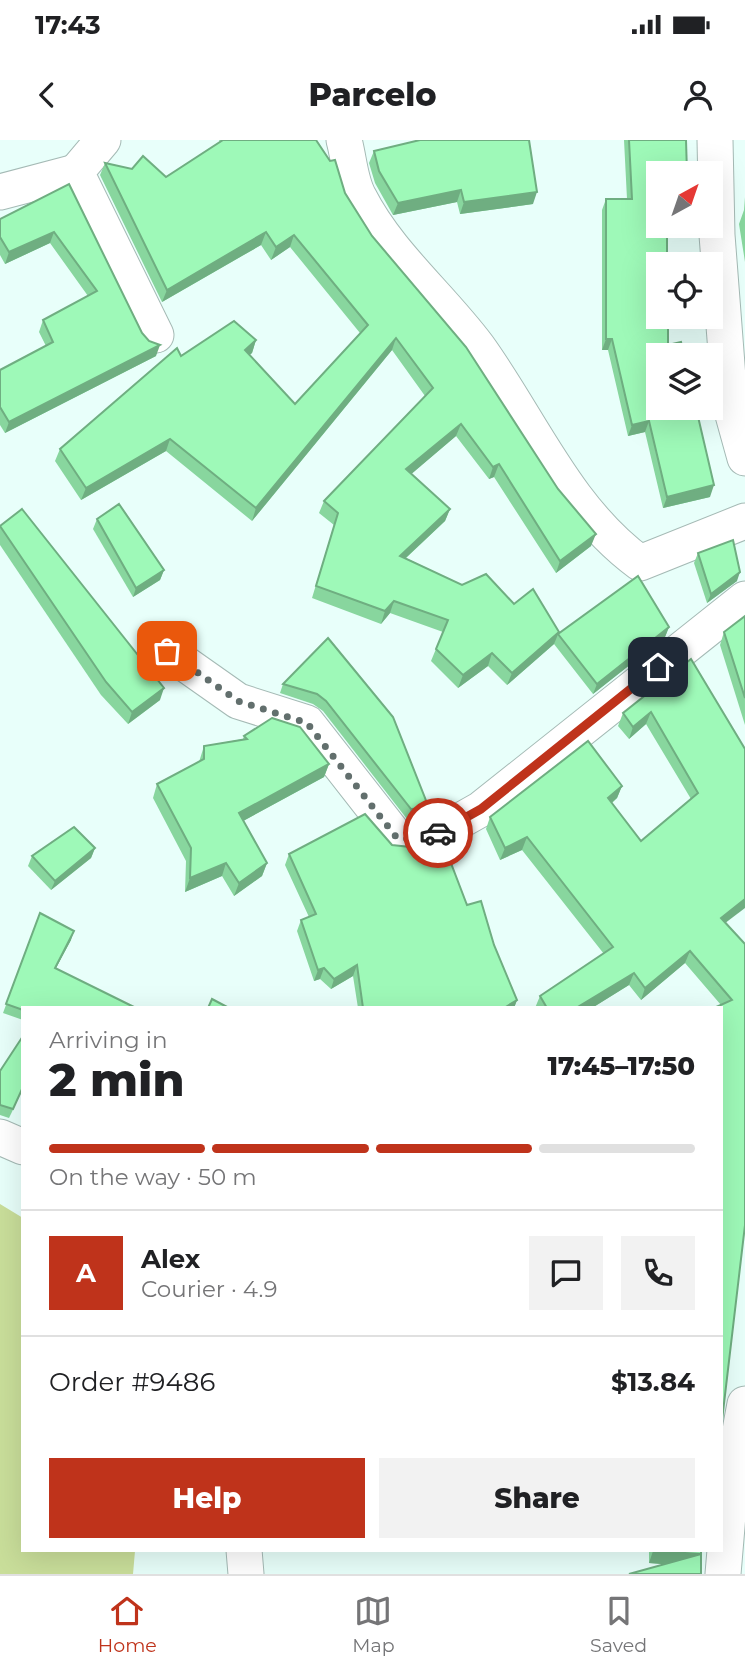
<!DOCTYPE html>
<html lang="en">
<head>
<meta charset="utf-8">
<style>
	body { margin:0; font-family:Montserrat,sans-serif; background:#f2f2f2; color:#202124; height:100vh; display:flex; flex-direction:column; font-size:26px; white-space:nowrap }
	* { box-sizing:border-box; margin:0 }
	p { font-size:23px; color:#757577 }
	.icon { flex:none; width:38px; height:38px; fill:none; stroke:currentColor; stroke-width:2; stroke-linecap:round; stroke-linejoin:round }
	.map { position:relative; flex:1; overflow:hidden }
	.details { position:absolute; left:21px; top:866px; width:702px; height:546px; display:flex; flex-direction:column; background:#fff; border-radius:0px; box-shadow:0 7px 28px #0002 }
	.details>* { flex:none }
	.needle { width:46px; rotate:40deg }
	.fabs { position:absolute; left:646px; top:21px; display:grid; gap:14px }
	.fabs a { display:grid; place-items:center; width:77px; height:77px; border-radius:0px; background:#fff; box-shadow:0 7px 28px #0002; font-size:35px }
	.pin { position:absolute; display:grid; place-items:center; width:60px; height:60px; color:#fff; margin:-30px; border-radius:14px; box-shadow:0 4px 10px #0006 }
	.courier { position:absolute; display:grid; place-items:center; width:70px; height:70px; margin:-35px; border:5px solid #bf331b; border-radius:50%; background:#fff; color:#222; box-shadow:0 2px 9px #0007 }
	.head em { font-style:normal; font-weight:800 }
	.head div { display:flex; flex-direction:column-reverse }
	.head { display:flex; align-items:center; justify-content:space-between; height:119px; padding:0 28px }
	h1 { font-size:46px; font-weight:800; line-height:52px }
	.bar { display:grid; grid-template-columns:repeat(4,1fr); gap:10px 7px; align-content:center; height:84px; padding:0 28px }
	.bar i { height:9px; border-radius:5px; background:#e0e0e0 }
	.bar .on { background:#bf331b }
	.bar p { grid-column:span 4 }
	.line { display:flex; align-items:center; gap:18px; padding:0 28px; border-top:2px solid #e0e0e0 }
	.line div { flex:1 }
	.round { display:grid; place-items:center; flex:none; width:74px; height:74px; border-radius:0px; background:#f2f2f2 }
	.button { display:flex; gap:14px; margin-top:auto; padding:14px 28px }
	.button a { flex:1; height:80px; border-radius:0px; background:#bf331b; color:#fff; font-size:28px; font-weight:800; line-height:80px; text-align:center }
	.button a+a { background:#f2f2f2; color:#202124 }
	.status { display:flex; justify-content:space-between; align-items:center; height:49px; padding:0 35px; background:#fff; direction:ltr }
	.status svg { height:19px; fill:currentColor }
	header { display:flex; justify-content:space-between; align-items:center; height:91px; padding:0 28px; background:#fff; font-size:32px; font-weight:800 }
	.menu { display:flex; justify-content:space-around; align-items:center; height:98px; border-top:2px solid #e0e0e0; background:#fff; font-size:19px; color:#757577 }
	.menu a { display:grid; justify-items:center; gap:4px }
	.menu .on { color:#bf331b }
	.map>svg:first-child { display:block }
	.green { fill:#c9de9a }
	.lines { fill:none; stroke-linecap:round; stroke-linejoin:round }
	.street-casing { stroke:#a5bab5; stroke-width:37 }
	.street { stroke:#fff; stroke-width:35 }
	.wall { fill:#88d69e }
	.shaded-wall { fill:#6fae81 }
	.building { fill:#9ef9b8; stroke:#6fae81; stroke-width:2 }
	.done { stroke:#626f6d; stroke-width:7; stroke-dasharray:0 12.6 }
	.route { stroke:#bf331b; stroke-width:9 }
</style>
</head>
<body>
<div class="status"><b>17:43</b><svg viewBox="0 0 49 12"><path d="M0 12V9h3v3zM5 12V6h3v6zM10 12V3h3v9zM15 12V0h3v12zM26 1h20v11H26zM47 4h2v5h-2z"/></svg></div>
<header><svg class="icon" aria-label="back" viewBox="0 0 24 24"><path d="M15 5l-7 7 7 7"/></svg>Parcelo<svg class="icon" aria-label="person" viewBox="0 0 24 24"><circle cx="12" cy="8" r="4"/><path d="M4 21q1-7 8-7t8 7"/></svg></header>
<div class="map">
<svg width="745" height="1434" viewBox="0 0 745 1434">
	<rect width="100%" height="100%" fill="#e8fffa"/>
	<path class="green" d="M0 1064 23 1078V1410L135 1411 133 1434H0Z"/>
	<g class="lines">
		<defs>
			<g id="street">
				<path d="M103 0 76 32 156 195"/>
				<path d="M344 0C349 18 350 41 359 57 388 114 440 156 478 207 530 279 566 369 640 423L745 381"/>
				<path d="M715 0 717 95 730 264 745 318"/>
				<path d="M0 52 76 32"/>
				<path d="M167 511 238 561 307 583 397 698 426 700 481 669 745 459"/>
				<path d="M0 997 23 1007"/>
				<path d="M244 1410 246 1434"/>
				<path d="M723 1434 731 1339 745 1264"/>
			</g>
		</defs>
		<use href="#street" class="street-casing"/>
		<use href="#street" class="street"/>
	</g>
	<g class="wall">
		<path d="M219 0H316L345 53 372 96 591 406 556 433 494 337 489 339 456 296 411 334 450 369 445 381 406 418 462 445 514 464 558 494 669 487 665 497 593 554 554 504 507 545 488 526 458 548 431 521 443 492 390 473 381 484 312 458 334 385 319 373 324 361 425 256 392 210 252 381 166 311 81 360 55 321 60 309 181 216 256 200 252 213 249 215 295 264 360 193 290 107 271 120 261 105 162 162 100 35 105 23 166 37 220 2Z"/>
		<path d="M624 0H686L658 33 668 205 710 357 663 368 645 292 628 296 608 210H602V70L606 59H627Z"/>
		<path d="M374 11 533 64 460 74 457 62 393 75 375 43 369 23Z"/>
		<path d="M69 44 142 193 156 216 5 293 0 285V230L46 206 39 192 43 180 88 156 50 103 5 124 0 115V79Z"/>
		<path d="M745 57V122L739 84 744 70Z"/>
		<path d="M97 379 164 430 160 440 133 457 93 389Z"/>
		<path d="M0 386 160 560 128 584 101 555 0 405Z"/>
		<path d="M698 413 737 441 707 463 694 423Z"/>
		<path d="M745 476V585L720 505 724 492Z"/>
		<path d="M691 519 726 783 745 804V1097L721 865 685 823 641 860 629 845 592 868H535L540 856 604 814 522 710 500 720 486 689 490 677 622 646 617 658 612 663 641 701 691 659 646 584 629 599 618 586 623 573Z"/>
		<path d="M283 544 393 577 425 677 407 679 323 571 313 564 280 553Z"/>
		<path d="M244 596 329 624 324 637 243 681 267 723 262 736 234 756 222 736 185 752 186 721 153 658 157 644 199 622 204 606 243 599Z"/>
		<path d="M392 705 467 765 494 805 517 860 514 868H358L353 836 331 849 320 839 314 841 297 791 301 780 309 777 285 725 289 714Z"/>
		<path d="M95 708 91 718 51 750 28 726 32 716Z"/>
		<path d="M40 773 71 800 56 828 23 868V880L3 873Z"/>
		<path d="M23 896V949L9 978 0 975V931Z"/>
		<path d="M649 1410H701L664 1424 649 1423Z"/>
	</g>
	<g class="shaded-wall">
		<path d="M461 50 457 62 393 75 398 63Z"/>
		<path d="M537 52 533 64 460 74 464 62Z"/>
		<path d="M54 92 50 103 5 124 9 112Z"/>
		<path d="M266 92 261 105 162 162 167 150Z"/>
		<path d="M294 95 290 107 271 120 276 107Z"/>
		<path d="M396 198 392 210 252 381 256 368Z"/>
		<path d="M606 199H612L608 210H602Z"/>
		<path d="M256 200 252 213 240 223 245 210Z"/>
		<path d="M160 205 156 216 5 293 9 282Z"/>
		<path d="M649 281 645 292 628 296 632 285Z"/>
		<path d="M461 284 456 296 402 342 406 329Z"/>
		<path d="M170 299 166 311 81 360 86 348Z"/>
		<path d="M499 324 494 337 489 339 493 327Z"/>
		<path d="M714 345 710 357 663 368 667 357Z"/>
		<path d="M450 369 445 381 395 428 400 416Z"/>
		<path d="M596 394 591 406 556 433 560 421Z"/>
		<path d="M164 430 160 440 133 457 136 448Z"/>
		<path d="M740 432 737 441 707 463 711 454Z"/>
		<path d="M394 461 390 473 381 484 385 471Z"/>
		<path d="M669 487 665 497 593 554 597 544Z"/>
		<path d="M559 492 554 504 507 545 512 533Z"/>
		<path d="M492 513 488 526 458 548 463 535Z"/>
		<path d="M164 548 160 560 128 584 132 572Z"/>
		<path d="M651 572 646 584 629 599 633 587Z"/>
		<path d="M329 624 324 637 234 686 239 673Z"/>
		<path d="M622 646 617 658 603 670 608 658Z"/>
		<path d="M429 668 425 677 407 679 411 669Z"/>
		<path d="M527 697 522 710 500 720 505 708Z"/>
		<path d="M95 708 91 718 51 750 55 741Z"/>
		<path d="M226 723 222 736 185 752 190 738Z"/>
		<path d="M267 723 262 736 234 756 239 743Z"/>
		<path d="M745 759V768L716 790 721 778Z"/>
		<path d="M74 791 71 800 51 837 55 828Z"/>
		<path d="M690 811 685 823 641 860 645 848Z"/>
		<path d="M357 825 353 836 331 849 334 839Z"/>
		<path d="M324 828 320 839 314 841 318 830Z"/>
		<path d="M634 833 629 845 592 868H576Z"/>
		<path d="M517 860 514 868H504Z"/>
		<path d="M653 1411 701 1414 696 1427 649 1423Z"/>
	</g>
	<g class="building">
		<path d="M223 0H316L330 21 335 20 345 53 372 96 466 207 558 349 596 394 560 421 499 324 493 327 461 284 406 329 450 369 400 416 462 445 486 434 514 464 533 449 559 492 512 533 492 513 463 535 436 509 448 480 394 461 385 471 316 446 338 373 324 361 433 248 396 198 256 368 170 299 86 348 60 309 177 208 181 216 234 181 256 200 245 210 295 264 368 185 294 95 276 107 266 92 167 150 105 23 132 29 143 16 166 37Z"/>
		<path d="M420 0H529L537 52 464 62 461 50 398 63 379 31 374 11Z"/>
		<path d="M629 0H686L687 33H658V86H667V124H658V177H668V205L681 202 684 215H658V268H696L714 345 667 357 649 281 632 285 612 199H606V59H632Z"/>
		<path d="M69 44 142 193 149 201 160 205 9 282 0 267V230L53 202 43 180 97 151 54 92 9 112 0 97V79Z"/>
		<path d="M119 364 164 430 136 448 97 379Z"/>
		<path d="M22 369 164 548 132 572 106 542 0 386Z"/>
		<path d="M733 400 740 432 711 454 698 413Z"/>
		<path d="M638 436 669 487 597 544 558 494Z"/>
		<path d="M745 476V558L724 492Z"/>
		<path d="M328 498 393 577 429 668 411 669 326 561 317 554 283 544Z"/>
		<path d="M691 519 745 609V759L721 778 745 804V1085L721 1289V868H714L732 860 690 811 645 848 634 833 576 868H547L540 856 613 807 527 697 505 708 490 677 588 601 622 646 608 658 641 701 698 653 651 572 633 587 623 573Z"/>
		<path d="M272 578 300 587 329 624 239 673 267 723 239 743 226 723 190 738 191 708 157 644 204 619V606L247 599 244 596Z"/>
		<path d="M365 674 392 705 429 709 444 705 467 765 481 761 494 805 517 860 504 868H363L357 825 334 839 324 828 318 830 301 780 316 774 289 714Z"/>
		<path d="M74 687 95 708 55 741 32 716Z"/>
		<path d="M40 773 74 791 55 828 136 868H23V870L6 864Z"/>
		<path d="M212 859 229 868H208Z"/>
		<path d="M23 896V947L13 969 0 965V931Z"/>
		<path d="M653 1410H701V1414L653 1411Z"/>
		<path d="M701 1414V1434H629Z"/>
	</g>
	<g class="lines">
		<path class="done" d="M167 511 238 561 307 583 397 698 426 700 438 693"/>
		<path class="route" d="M438 693 481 669 658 527"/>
	</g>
</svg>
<div class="fabs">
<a><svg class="needle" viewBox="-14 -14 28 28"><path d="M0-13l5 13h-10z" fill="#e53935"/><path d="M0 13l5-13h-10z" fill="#757577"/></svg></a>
<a><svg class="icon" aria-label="locate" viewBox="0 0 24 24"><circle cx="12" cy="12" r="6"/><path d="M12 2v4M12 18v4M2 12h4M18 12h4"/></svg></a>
<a><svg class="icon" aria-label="layers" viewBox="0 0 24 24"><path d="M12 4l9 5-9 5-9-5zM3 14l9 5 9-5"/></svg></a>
</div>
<div class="pin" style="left:167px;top:511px;background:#ea580c"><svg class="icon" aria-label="bag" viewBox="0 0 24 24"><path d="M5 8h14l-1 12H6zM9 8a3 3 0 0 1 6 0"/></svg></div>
<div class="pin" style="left:658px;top:527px;background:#1f2937"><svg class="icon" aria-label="home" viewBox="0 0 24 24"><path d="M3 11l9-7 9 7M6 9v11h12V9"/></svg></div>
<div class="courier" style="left:438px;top:693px"><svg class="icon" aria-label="car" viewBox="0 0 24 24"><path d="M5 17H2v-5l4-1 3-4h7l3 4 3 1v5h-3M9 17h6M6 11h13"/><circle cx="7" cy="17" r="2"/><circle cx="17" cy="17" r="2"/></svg></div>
<section class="details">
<div class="head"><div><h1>2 min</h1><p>Arriving in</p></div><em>17:45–17:50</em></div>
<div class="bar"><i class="on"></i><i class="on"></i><i class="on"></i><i></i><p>On the way · 50 m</p></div>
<div class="line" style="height:126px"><b class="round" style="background:#bf331b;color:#fff">A</b><div><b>Alex</b><p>Courier · 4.9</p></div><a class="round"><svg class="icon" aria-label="chat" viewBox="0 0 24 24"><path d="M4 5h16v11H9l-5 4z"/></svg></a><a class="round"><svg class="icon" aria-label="phone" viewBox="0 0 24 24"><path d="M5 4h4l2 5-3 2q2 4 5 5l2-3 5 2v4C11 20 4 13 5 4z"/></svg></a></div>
<div class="line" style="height:91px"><div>Order #9486</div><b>$13.84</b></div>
<div class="button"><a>Help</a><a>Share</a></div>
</section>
</div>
<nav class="menu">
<a class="on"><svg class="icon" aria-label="home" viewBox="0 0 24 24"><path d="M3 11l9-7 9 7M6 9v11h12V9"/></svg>Home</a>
<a><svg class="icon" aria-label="map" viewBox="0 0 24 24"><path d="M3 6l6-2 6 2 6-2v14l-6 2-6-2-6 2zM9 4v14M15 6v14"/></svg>Map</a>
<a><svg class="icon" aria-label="saved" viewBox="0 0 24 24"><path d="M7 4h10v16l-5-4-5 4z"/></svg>Saved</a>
</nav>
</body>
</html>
